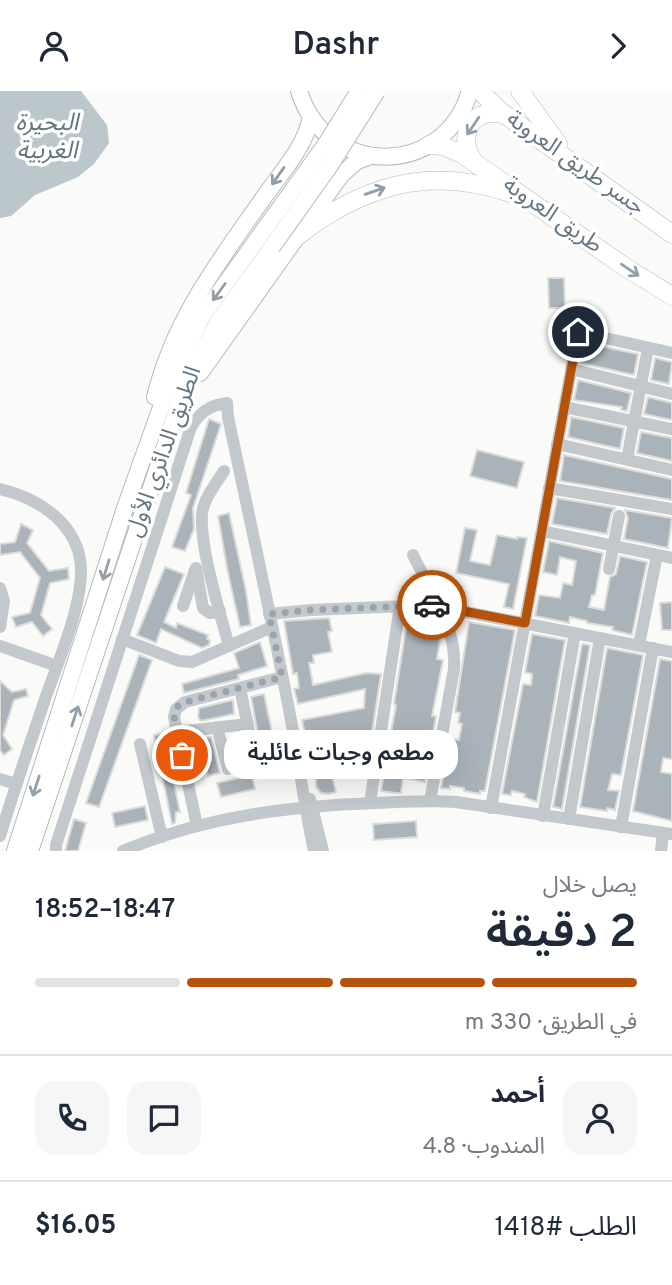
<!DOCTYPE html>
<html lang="ar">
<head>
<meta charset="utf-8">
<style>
	body { margin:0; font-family:Overpass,"Noto Sans Arabic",sans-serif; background:#f6f6f7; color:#1f2937; direction:rtl; height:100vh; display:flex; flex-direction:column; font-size:26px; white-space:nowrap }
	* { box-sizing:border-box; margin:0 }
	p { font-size:23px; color:#747a83 }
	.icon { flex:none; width:38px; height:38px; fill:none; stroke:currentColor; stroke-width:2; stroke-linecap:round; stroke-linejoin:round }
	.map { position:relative; height:760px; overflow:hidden; direction:ltr }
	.drawer { display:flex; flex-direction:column; background:#fff; flex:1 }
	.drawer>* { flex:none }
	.pin { position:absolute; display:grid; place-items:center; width:60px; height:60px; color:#fff; margin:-30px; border:4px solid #fff; border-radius:50%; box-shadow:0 2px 7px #0007 }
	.courier { position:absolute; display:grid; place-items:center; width:70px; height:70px; margin:-35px; border:5px solid #b45309; border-radius:50%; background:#fff; color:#222; box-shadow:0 2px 9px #0007 }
	.bubble { position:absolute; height:49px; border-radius:21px; background:#fff; box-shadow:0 7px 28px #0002; font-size:23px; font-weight:600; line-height:49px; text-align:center; direction:rtl }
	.head em { font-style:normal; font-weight:600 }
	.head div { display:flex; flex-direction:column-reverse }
	.head { display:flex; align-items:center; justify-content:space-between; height:119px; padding:0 35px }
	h1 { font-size:46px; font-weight:600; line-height:52px }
	.bar { display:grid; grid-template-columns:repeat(4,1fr); gap:10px 7px; align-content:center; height:84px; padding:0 35px }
	.bar i { height:9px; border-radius:5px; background:#e0e1e3 }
	.bar .on { background:#b45309 }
	.bar p { grid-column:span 4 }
	.line { display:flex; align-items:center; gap:18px; padding:0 35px; border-top:2px solid #e0e1e3 }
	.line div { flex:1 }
	.round { display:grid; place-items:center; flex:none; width:74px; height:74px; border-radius:21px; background:#f6f6f7 }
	header { display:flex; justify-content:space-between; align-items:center; height:91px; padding:0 35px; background:#fff; font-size:32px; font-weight:600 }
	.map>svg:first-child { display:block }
	.water { fill:#bbc7cb }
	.building { fill:#aab3b9; stroke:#dcdcda; stroke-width:2 }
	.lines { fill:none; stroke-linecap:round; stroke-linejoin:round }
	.major-casing { stroke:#b5babe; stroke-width:18 }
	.highway-casing { stroke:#b4b9bd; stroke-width:19 }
	.minor { stroke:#c3c8cc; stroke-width:12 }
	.major { stroke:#fff; stroke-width:16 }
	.highway { stroke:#fff; stroke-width:18 }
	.major-bridge-casing { stroke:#b5babe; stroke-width:18; stroke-linecap:butt }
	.major-bridge { stroke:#fff; stroke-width:16 }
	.oneway { stroke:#939fa8 }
	.done { stroke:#99a4ac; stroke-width:7; stroke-dasharray:0 12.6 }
	.route { stroke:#b45309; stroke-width:9 }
	.labels { text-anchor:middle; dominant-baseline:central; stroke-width:7; stroke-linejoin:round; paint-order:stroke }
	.street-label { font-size:23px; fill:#657683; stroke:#fff }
	.water-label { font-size:24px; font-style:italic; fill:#60757c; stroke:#fff }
</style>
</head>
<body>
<header><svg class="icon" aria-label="forward" viewBox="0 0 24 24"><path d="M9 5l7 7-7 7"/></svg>Dashr<svg class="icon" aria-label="person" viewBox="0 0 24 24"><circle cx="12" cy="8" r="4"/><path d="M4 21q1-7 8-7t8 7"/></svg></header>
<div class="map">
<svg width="672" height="760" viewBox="0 0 672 760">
	<rect width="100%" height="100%" fill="#fafaf8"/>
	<path class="water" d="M0 0H81L107 34 109 52 94 73 78 86 35 104 11 125 0 127Z"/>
	<g class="building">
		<path d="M548 187H564L565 217H549Z"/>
		<path d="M585 252 638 263 634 284 581 272Z"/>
		<path d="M655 267 672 271 669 293 651 289Z"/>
		<path d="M578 289 631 302 627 320 621 319 622 316 574 309Z"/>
		<path d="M648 306 672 312V329L644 323Z"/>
		<path d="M571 326 624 337 620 358 568 346Z"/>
		<path d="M209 328 221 333 193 417 194 438 185 460 172 456 191 404 186 402Z"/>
		<path d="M641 341 672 347V370L637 362Z"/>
		<path d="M477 359 524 371 517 397 470 385Z"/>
		<path d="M564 364 672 388V409L560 390Z"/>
		<path d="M557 407 615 417 611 423 607 443 552 433Z"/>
		<path d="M625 419 672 427 668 457 624 448 628 427Z"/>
		<path d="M229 422 246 500 251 534 240 536 227 477 218 425Z"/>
		<path d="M21 433 33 439 27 452 49 480 68 477 69 488 50 492 41 524 52 538 43 545 32 531 16 536 12 526 30 522 40 487 20 461 0 464V453L15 451Z"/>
		<path d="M465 437 477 439 470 470 490 474 497 444 517 448V446L527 447 513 518 504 516 509 493 456 482Z"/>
		<path d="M549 450 603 462 595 504H592L589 516 604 519 610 486 616 483 620 465 647 471 632 544 612 539 613 536 587 532V530L570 526 569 532 535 525 539 504 560 507 563 492 572 494 576 470 560 466 557 484 543 481Z"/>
		<path d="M165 476 184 483 164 531 176 537 177 532 208 544 207 548 210 549 209 554 202 557 161 538 156 552 137 544Z"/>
		<path d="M672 511V539H662L660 512Z"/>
		<path d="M408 524 428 527 426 534 439 536 441 542 437 568 443 569 432 625H436L425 691 403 687 401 702H396L381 700 396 614 394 613Z"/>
		<path d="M329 527 332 540 328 541 332 561 313 564 314 572H309L313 594 366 582 381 583 371 648 366 649 367 655 327 664 336 701 328 703 321 702 316 696V688L302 629 364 617 365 598 298 613 294 598 299 597 297 582 293 583 284 530Z"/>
		<path d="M469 531 515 539 485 700H480V703L464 700V697L450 695V698L441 697 450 648 459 649 462 633 458 632 460 622 455 621Z"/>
		<path d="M532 543 565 549 537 711 524 706 525 703 512 700 511 704 502 703 523 593 531 594 532 583 525 581Z"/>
		<path d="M260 551 267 575 238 584 239 588 184 602 182 593 239 577 234 562Z"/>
		<path d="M582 553 590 554 562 718 553 716Z"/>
		<path d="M607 557 643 564 621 684 612 683 608 699 619 700 615 719 607 717V720L580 716Z"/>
		<path d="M139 564 152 569 99 716 86 712Z"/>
		<path d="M660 568 672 570V668L663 667 661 681 672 683V730L633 720Z"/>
		<path d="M0 590 12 601 26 598 28 605 14 609 3 644 12 658 4 664 0 659Z"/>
		<path d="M264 603 280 679 265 682 251 606Z"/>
		<path d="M233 609 234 623 201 630 198 626 199 617Z"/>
		<path d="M161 643V647L164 645 180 721H176L175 732 172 733 154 644Z"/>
		<path d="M211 646 220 682 208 685 200 648Z"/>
		<path d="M252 684 255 698 221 706 217 692Z"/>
		<path d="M145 715 148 729 115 736 112 722Z"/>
		<path d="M74 728 86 732 78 760H65Z"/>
		<path d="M416 730 417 746 374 749 373 733Z"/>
	</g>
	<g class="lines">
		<defs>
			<g id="major">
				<path d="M299 0C326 87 444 88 470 0"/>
				<path d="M200 282 341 84 357 70 370 65"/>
				<path d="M155 306C174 229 217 173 262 109 279 84 305 57 311 26"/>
				<path d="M15 760 125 417 169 294 203 224 259 146"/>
				<path d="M30 760 185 295 218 231 272 156"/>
			</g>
			<g id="highway">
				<path d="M480 0 500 20 672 143"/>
				<path d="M520 0 558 53"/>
				<path d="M429 54 443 55 462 63 625 176 672 205"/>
				<path d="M473 70C456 43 473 14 506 24"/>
				<path d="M295 147C361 95 428 74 510 102"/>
			</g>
		</defs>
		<use href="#major" class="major-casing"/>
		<use href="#highway" class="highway-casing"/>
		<g class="minor">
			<path d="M571 278 672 303"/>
			<path d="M564 316 672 338"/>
			<path d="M557 353 672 379"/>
			<path d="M627 368 648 257"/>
			<path d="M224 380C217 391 208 402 204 414 194 440 221 525 229 555"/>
			<path d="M549 397 672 418"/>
			<path d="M0 398C35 406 73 429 80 468 87 505 58 571 45 608 30 653 14 699 0 745"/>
			<path d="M542 440 672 467"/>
			<path d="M413 464C431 501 457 535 454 578L430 710"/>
			<path d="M196 477 203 517 210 522 220 520"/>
			<path d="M609 478 619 425"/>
			<path d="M0 497 4 510 0 536"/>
			<path d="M183 515 195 479"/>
			<path d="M269 523 311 519 430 514 672 561"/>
			<path d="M122 548 179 570 192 571 272 536"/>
			<path d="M639 554 657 464"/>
			<path d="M0 555 57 575"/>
			<path d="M240 597 256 675"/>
			<path d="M217 636 228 678"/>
			<path d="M177 641 248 633"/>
			<path d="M140 653 162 746"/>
			<path d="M0 688 16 693"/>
			<path d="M310 708 323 760"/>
			<path d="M370 712 400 515"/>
			<path d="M491 717 578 241 672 262"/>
			<path d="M543 725 575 542"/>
			<path d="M569 728 600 547"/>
			<path d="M197 735 174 626 176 618 185 611 282 586"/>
			<path d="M621 736 653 557"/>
			<path d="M56 760V754L191 336C200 321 210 314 227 312L228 326C249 425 271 524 290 624 299 669 304 715 314 760"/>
			<path d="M123 760C203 726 289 715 375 712 402 711 429 709 456 711L672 743"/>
			<path d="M661 760 663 742"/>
		</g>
		<use href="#major" class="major"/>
		<use href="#highway" class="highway"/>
		<defs>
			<g id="major-bridge">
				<path d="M259 146 326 53 359 0"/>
				<path d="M272 156 331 73 377 0"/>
			</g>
		</defs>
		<use href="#major-bridge" class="major-bridge-casing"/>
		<use href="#major-bridge" class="major-bridge"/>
	</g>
	<defs><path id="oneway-shaft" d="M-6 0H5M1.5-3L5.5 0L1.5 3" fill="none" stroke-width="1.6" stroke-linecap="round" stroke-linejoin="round" transform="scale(1.75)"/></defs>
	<g class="oneway">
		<use href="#oneway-shaft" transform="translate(473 35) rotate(124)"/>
		<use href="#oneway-shaft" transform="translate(278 85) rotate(125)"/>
		<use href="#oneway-shaft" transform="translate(375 100) rotate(-19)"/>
		<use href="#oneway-shaft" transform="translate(630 179) rotate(34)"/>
		<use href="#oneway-shaft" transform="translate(219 201) rotate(126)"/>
		<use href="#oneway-shaft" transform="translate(106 479) rotate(107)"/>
		<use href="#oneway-shaft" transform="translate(75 625) rotate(-72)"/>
		<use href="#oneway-shaft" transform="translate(36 695) rotate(108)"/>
	</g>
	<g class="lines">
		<path class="done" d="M182 664 174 626 178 615 185 611 282 586 269 523 310 519 432 514"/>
		<path class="route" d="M432 514 525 532 578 241"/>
	</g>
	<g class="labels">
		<g class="street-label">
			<text transform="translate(575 73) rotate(35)">جسر طريق العروبة</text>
			<text transform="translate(552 125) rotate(35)">طريق العروبة</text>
			<text transform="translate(165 361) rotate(-70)">الطريق الدائري الأول</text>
		</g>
		<g class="water-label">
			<text x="47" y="33">البحيرة<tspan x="47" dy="28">الغربية</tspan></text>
		</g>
	</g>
</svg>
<div class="pin" style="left:182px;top:664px;background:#ea580c"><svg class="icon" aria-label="bag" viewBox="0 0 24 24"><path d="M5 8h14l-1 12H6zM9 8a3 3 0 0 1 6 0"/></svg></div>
<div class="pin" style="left:578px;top:241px;background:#1f2937"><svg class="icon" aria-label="home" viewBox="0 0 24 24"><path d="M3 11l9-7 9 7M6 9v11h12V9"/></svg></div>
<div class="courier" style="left:432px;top:514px"><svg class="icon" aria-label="car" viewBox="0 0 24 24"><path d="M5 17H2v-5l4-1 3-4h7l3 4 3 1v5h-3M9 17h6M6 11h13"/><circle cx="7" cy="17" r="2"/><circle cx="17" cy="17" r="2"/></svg></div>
<div class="bubble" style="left:224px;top:639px;width:234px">مطعم وجبات عائلية</div>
</div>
<section class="drawer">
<div class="head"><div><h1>2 دقيقة</h1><p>يصل خلال</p></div><em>18:47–18:52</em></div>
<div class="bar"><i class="on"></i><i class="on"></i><i class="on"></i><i></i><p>في الطريق · 330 m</p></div>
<div class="line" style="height:126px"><a class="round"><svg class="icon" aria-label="person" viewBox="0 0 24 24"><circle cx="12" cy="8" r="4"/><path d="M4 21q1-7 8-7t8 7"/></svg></a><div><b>أحمد</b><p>المندوب · 4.8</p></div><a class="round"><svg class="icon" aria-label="chat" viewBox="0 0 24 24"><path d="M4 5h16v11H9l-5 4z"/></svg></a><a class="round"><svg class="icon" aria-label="phone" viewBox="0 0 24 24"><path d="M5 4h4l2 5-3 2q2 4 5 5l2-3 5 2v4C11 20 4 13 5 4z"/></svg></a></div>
<div class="line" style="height:91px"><div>الطلب #1418</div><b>$16.05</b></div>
</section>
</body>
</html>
